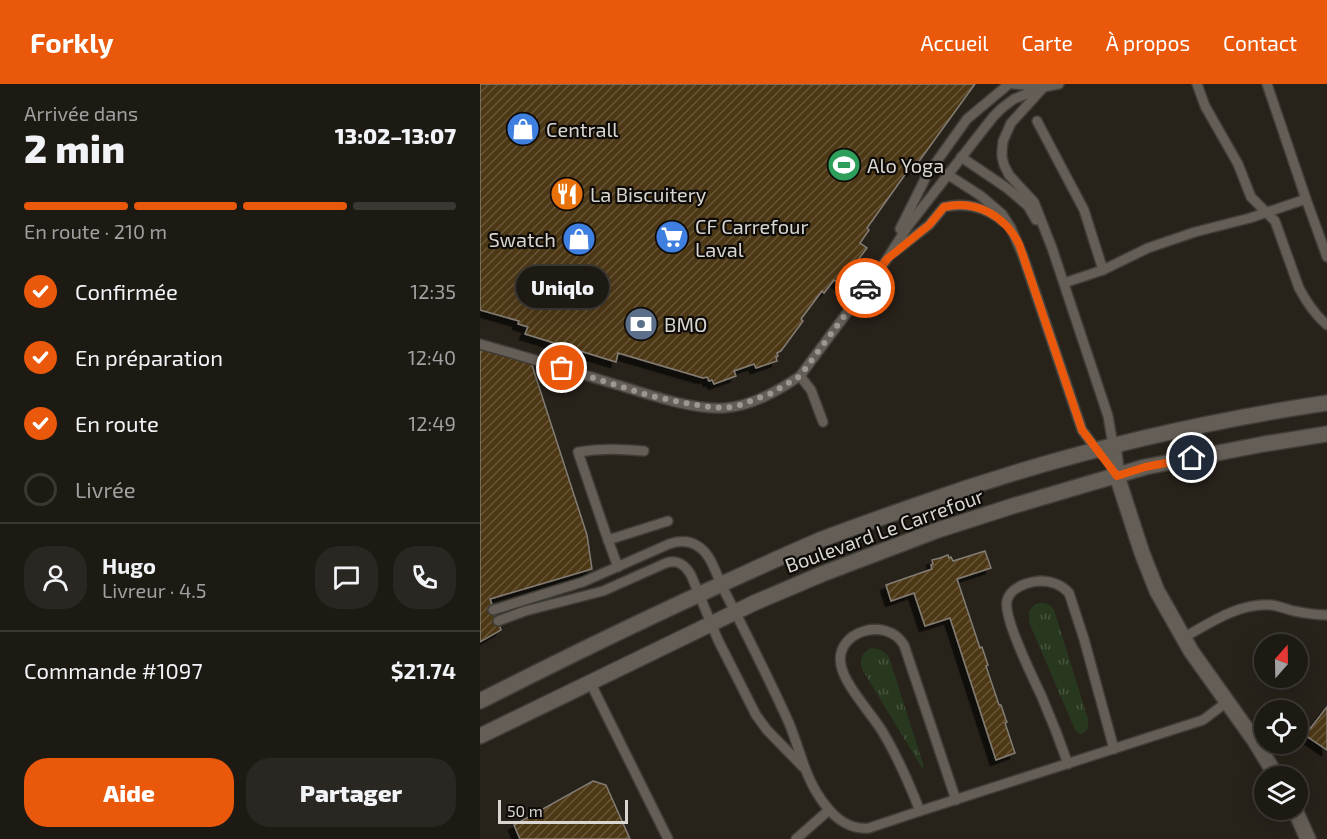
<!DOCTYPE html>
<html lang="fr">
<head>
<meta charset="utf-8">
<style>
	body { margin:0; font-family:"Exo 2",sans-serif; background:#2a2722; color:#f1f3f6; height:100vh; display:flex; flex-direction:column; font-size:22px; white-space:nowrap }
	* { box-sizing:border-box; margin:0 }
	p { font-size:20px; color:#a0a1a0 }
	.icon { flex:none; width:33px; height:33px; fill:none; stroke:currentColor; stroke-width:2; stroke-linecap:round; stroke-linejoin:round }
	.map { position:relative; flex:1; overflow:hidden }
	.sheet { display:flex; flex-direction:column; background:#1d1a14; width:480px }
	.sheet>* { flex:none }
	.needle { width:39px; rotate:20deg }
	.buttons { position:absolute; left:774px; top:550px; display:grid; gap:12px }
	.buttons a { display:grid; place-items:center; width:54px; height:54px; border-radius:50%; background:#1d1a14; box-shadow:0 6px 24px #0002,0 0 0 2px #3b3834; font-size:30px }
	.scale { position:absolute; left:18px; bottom:15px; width:130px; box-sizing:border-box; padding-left:6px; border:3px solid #d9d6d1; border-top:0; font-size:16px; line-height:21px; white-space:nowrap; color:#d9d6d1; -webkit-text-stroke:4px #0e0b08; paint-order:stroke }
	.pin { position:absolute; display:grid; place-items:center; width:51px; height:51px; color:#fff; margin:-26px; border:3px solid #fff; border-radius:50%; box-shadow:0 2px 6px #0007 }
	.courier { position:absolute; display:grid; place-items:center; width:60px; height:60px; margin:-30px; border:4px solid #ea580c; border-radius:50%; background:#fff; color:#222; box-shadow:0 2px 8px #0007 }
	.bubble { position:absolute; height:42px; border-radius:21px; background:#1d1a14; box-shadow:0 6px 24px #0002,0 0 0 2px #3b3834; font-size:20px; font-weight:800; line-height:42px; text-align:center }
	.head em { font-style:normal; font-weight:800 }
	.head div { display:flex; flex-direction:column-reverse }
	.head { display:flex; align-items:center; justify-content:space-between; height:102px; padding:0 24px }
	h1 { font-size:39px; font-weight:800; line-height:45px }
	.bar { display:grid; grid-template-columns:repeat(4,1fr); gap:9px 6px; align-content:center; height:72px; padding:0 24px }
	.bar i { height:8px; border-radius:4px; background:#3b3834 }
	.bar .on { background:#ea580c }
	.bar p { grid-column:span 4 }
	.line { display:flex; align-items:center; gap:15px; padding:0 24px; border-top:2px solid #3b3834 }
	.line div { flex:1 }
	.round { display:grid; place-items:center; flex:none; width:63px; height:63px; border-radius:24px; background:#2a2722 }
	ol { padding:0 24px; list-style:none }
	li { display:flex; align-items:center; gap:18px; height:66px }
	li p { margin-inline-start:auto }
	li .icon { padding:6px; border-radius:50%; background:#ea580c; color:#fff; stroke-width:4 }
	li:last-child { color:#a0a1a0 }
	li i { width:33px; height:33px; border:3px solid #3b3834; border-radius:50% }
	.action { display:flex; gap:12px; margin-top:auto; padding:12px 24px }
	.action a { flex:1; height:69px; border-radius:24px; background:#ea580c; color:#fff; font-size:24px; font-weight:800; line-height:69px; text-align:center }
	.action a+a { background:#2a2722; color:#f1f3f6 }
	header { display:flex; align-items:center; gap:36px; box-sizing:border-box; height:84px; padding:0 30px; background:#ea580c; color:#fff }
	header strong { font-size:28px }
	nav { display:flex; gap:33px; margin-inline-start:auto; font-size:21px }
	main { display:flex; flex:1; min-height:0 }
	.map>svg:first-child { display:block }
	.grass { fill:url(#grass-tufts) }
	.building { fill:url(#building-hatch); stroke:#837d74; stroke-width:1.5; filter:url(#shadow) }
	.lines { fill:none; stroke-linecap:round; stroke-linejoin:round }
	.service-casing { stroke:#3f3c36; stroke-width:12 }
	.minor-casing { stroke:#3f3c36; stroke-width:18 }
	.tertiary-casing { stroke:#3f3c36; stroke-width:18 }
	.service { stroke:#645e56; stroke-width:9 }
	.minor { stroke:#645e56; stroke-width:15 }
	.tertiary { stroke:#645e56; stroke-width:15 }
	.done { stroke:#9b9791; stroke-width:6; stroke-dasharray:0 10.8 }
	.route { stroke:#ea580c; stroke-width:8 }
	.labels { text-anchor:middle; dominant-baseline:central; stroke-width:4.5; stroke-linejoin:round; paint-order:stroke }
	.poi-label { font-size:20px; fill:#d9d6d1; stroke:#0e0b08; text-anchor:start }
	.street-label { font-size:20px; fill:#d9d6d1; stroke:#0e0b08 }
</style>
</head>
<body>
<header>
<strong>Forkly</strong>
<nav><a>Accueil</a><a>Carte</a><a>À propos</a><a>Contact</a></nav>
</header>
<main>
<section class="sheet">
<div class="head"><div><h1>2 min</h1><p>Arrivée dans</p></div><em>13:02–13:07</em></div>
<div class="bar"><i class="on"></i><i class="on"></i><i class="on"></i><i></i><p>En route · 210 m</p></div>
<ol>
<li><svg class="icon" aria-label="check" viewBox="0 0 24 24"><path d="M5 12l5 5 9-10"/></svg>Confirmée<p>12:35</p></li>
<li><svg class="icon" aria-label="check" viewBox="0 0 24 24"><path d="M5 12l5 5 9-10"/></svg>En préparation<p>12:40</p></li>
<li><svg class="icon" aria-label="check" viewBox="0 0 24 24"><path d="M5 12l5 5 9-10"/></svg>En route<p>12:49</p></li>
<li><i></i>Livrée</li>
</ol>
<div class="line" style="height:108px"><a class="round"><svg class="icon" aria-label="person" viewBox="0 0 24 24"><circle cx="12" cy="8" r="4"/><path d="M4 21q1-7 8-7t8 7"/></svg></a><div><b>Hugo</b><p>Livreur · 4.5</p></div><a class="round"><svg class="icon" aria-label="chat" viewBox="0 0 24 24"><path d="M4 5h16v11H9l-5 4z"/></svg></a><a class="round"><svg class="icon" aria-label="phone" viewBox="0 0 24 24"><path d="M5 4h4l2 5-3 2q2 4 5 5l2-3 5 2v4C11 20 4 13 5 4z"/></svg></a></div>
<div class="line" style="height:78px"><div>Commande #1097</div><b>$21.74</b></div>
<div class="action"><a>Aide</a><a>Partager</a></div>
</section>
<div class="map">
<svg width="847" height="755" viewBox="0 0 847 755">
	<defs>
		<pattern id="grass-tufts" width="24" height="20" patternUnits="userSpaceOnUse" patternTransform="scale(1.5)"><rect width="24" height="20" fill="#28381f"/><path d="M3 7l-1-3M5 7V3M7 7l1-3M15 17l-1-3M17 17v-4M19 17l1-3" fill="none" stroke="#47543e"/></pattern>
		<pattern id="building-hatch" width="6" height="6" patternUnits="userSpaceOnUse" patternTransform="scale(1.5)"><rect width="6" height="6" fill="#4e3918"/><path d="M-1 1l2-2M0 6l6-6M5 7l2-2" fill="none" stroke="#675539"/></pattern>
		<filter id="shadow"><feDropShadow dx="-5.5" dy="5.5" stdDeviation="0" flood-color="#0009"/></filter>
	</defs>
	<rect width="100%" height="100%" fill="#27221a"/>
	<g class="grass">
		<path d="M555 520C563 518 570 519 574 526L608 635V644L604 649 600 650 595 646 549 538V527Z"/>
		<path d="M391 564C399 564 404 567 409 573L444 683 442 684 382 585C379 575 382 569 391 564Z"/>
	</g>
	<g class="building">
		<path d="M0 0H495L432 87 429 85 387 144 389 146 380 159 387 164 360 200 354 196 344 209 342 207 321 235 323 237 301 267 297 269 298 272 296 273 297 277 276 284 274 280 254 287 256 292 234 300 232 296 229 297 227 293 223 294 138 269 136 278 45 250 48 243 38 240 39 237 0 226Z"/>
		<path d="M0 264 51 278 107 451 112 485 10 515 21 546 0 558Z"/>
		<path d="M505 467 511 484 477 495 500 564 502 563 508 581 506 582 519 621H521L526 636 527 638 525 639 535 669 516 676 470 534 445 542 434 509 411 517 406 501 452 485 451 481 453 480 452 476 460 474 468 471 469 474 471 473 473 477Z"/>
		<path d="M847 623V666L825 651Z"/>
		<path d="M113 697 126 701 150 755H40L34 741Z"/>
	</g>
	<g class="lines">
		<defs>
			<g id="service">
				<path d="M533 0 562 3"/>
				<path d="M717 0 725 22 758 80 771 113 795 137 819 204C827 219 835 231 847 241"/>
				<path d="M562 5 531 39 523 57 522 67V73L524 81 529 91 554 118 572 164 628 332 633 361"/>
				<path d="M557 37 604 126 623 186"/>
				<path d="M481 73 527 104 548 122 556 136"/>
				<path d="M467 90 501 112 522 130 531 144 543 172 602 346 616 365"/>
				<path d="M826 115 847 173"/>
				<path d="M420 145 447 91 487 35 529 0"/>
				<path d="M413 169 449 141 464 123C486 118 507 124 524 138"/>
				<path d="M584 199 623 186 668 164 715 148 770 134 826 115 787 0"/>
				<path d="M0 260C43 272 85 285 128 298 161 308 210 326 244 324 272 322 298 307 320 292L407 175 428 142 513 33 522 24 534 15 564 3 579 0"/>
				<path d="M320 292 331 306 343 338"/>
				<path d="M128 456 98 368C122 364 139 365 164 367"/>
				<path d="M138 483 128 456 188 437"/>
				<path d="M13 526 103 498 189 460C198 457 207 456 216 461 231 469 235 488 242 502 265 548 288 592 309 639 321 668 325 696 346 722 356 735 371 746 389 744L440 727 723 636 747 618"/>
				<path d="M18 537 45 527 123 507 186 479C198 475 205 481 211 491L238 556 276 631 287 646 323 683"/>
				<path d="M703 554C730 539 758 519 791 521 799 522 806 525 814 527 824 529 836 531 847 531"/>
				<path d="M110 598 188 755"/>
				<path d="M588 680C580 657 571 634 561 611 553 594 523 533 527 517 530 503 548 498 560 497 572 497 581 500 589 509L604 555 634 665"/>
				<path d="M440 727C429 699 418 673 402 647 391 629 364 600 361 581 354 548 406 531 424 561L476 716"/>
				<path d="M316 755 349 726"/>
			</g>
			<g id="minor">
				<path d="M633 361 637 392 662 469 677 507 711 567 775 657 797 693"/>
				<path d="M815 726 828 755"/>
			</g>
			<g id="tertiary">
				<path d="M0 617C73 580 146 544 220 510 260 492 300 473 340 456 371 444 403 433 434 422 568 374 706 340 847 319"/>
				<path d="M0 652 274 519 342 490 458 446 536 421 665 383 784 360 847 350"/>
			</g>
		</defs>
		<use href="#service" class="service-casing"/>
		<use href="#minor" class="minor-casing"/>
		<use href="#tertiary" class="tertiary-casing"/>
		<use href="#service" class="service"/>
		<use href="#minor" class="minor"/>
		<use href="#tertiary" class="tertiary"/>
	</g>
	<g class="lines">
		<path class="done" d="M82 284 171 312 205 319 229 323 245 324 260 321 292 309 320 292 385 204"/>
		<path class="route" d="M385 204 407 175 449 141 464 123C496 115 525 132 539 160L602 346 637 392 665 383 712 374"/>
	</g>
	<defs>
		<symbol id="shop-disc" viewBox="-11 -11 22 22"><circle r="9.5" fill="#3f7fe0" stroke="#0e0b08"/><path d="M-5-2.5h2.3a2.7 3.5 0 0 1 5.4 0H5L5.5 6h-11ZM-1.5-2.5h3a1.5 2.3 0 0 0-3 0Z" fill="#fff"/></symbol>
		<symbol id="stadium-disc" viewBox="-11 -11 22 22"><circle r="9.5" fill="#2e9e5b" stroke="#0e0b08"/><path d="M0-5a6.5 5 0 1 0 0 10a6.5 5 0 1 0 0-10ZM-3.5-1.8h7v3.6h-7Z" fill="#fff"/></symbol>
		<symbol id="restaurant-disc" viewBox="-11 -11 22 22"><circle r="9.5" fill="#e8710a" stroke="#0e0b08"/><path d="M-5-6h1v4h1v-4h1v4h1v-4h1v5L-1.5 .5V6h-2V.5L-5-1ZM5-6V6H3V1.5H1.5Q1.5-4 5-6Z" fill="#fff"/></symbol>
		<symbol id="supermarket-disc" viewBox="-11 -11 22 22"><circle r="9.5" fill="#3f7fe0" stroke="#0e0b08"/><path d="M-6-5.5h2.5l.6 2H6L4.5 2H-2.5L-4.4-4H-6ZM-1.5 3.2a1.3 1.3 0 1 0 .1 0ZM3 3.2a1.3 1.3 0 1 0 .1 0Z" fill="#fff"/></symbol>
		<symbol id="bank-disc" viewBox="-11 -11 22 22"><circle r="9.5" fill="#5c6f8a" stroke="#0e0b08"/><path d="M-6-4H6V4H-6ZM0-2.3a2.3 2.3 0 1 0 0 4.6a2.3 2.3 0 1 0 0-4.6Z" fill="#fff"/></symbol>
	</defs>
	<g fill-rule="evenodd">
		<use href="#shop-disc" x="24" y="26" width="38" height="38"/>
		<use href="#stadium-disc" x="345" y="62" width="38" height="38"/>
		<use href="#restaurant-disc" x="68" y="91" width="38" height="38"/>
		<use href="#supermarket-disc" x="173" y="134" width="38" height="38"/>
		<use href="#shop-disc" x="80" y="136" width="38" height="38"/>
		<use href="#bank-disc" x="142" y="221" width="38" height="38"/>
	</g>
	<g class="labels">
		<g class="poi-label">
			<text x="66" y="45">Centrall</text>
			<text x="387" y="81">Alo Yoga</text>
			<text x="110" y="110">La Biscuitery</text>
			<text x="215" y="142">CF Carrefour<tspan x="215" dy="23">Laval</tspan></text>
			<text x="76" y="155" text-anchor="end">Swatch</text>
			<text x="184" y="240">BMO</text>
		</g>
		<g class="street-label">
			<text transform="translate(404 446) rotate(-20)">Boulevard Le Carrefour</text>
		</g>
	</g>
</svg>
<div class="buttons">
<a><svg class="needle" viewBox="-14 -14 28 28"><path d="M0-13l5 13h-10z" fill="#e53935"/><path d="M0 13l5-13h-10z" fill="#a0a1a0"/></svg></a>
<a><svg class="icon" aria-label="locate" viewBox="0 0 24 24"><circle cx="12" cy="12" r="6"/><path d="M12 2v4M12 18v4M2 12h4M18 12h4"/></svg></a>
<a><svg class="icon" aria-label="layers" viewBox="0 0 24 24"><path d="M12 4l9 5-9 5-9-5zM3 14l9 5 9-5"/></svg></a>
</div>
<div class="scale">50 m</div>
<div class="pin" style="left:82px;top:284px;background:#ea580c"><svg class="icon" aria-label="bag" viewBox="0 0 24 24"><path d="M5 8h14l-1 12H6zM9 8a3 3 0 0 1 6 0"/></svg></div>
<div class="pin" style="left:712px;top:374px;background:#1f2937"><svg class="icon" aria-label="home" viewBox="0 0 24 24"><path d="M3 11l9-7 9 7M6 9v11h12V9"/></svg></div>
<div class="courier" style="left:385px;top:204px"><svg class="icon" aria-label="car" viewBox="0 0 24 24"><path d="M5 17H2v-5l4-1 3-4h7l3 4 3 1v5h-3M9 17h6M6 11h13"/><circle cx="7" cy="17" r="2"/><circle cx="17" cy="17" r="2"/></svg></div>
<div class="bubble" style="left:36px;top:182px;width:93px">Uniqlo</div>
</div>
</main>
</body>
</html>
